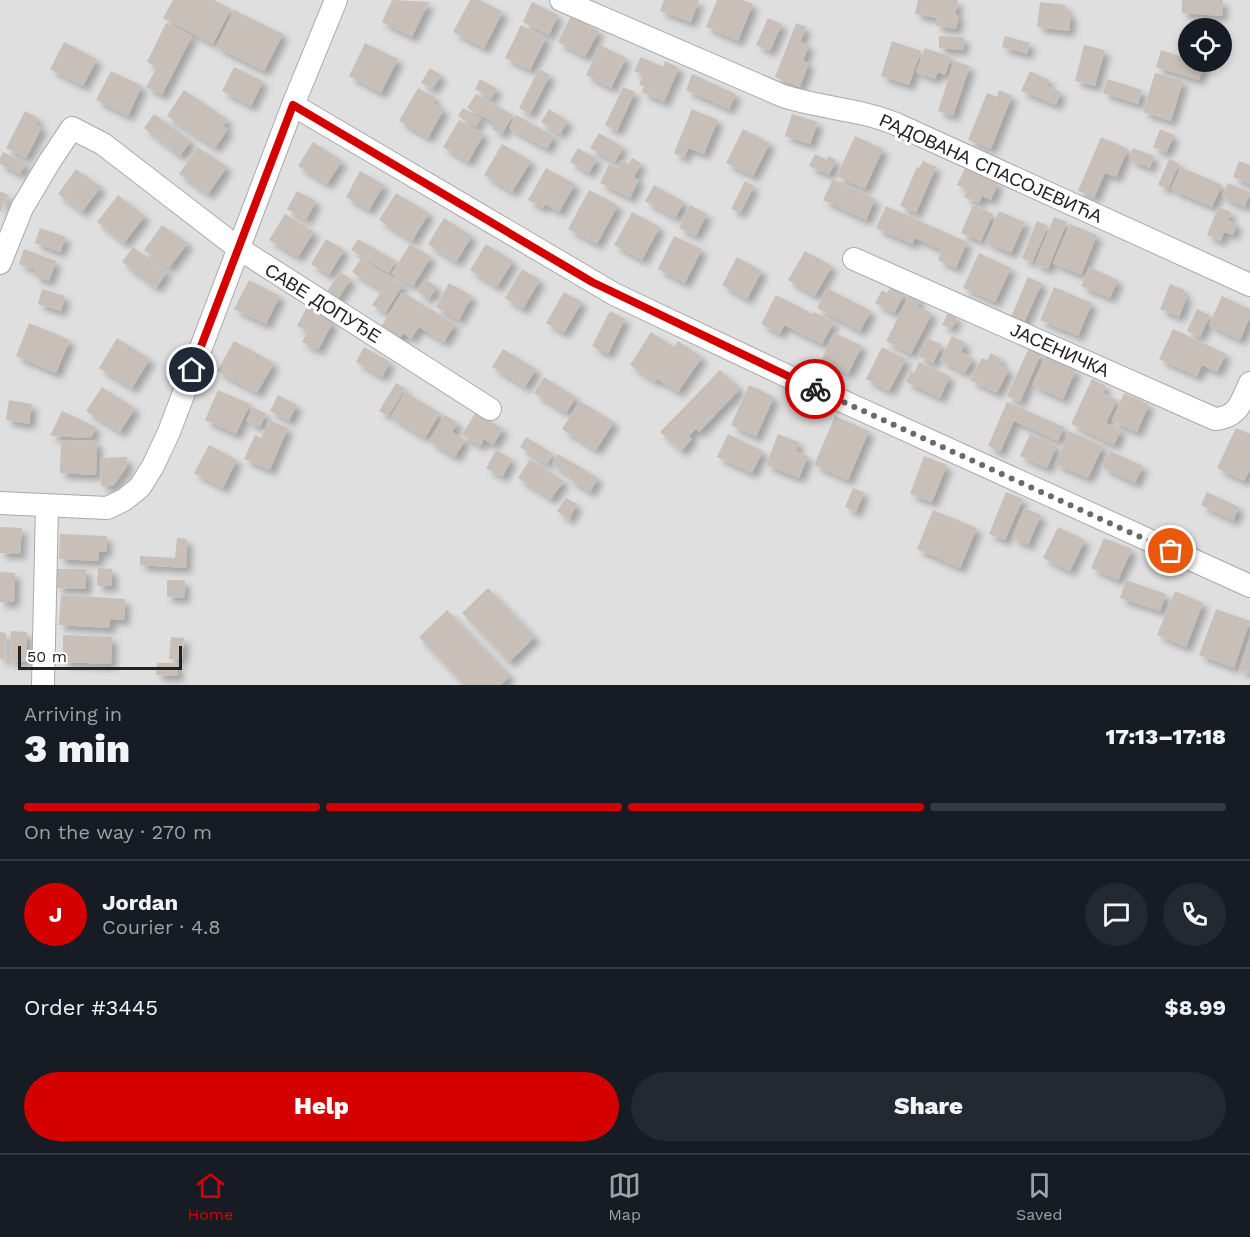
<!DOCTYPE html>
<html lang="en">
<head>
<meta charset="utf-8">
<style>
	body { margin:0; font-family:"Work Sans",sans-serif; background:#242831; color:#f1f3f6; height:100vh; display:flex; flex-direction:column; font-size:22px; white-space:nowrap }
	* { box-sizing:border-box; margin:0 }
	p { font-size:20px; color:#9ea1a6 }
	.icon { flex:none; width:33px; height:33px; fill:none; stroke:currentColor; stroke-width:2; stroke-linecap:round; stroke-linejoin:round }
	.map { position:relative; height:685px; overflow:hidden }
	.sheet { display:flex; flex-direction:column; background:#171b24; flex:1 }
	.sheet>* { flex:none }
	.fabs { position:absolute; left:1178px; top:18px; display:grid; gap:12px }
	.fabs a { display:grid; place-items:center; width:54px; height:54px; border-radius:50%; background:#171b24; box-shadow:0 3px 9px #0003; font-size:30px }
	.scale { position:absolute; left:18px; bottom:15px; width:164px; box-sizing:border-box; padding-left:6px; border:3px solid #222; border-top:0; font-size:16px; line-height:21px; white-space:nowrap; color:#222; -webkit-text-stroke:4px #fff; paint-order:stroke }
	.pin { position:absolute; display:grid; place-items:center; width:51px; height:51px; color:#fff; margin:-26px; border:3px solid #fff; border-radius:50%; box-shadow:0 2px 6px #0007 }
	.courier { position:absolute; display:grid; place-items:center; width:60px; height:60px; margin:-30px; border:4px solid #d40000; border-radius:50%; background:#fff; color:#222; box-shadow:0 2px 8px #0007 }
	.head em { font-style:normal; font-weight:800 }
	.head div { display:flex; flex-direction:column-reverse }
	.head { display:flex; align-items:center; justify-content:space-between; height:102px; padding:0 24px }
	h1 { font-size:39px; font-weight:800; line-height:45px }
	.bar { display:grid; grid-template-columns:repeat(4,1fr); gap:9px 6px; align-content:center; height:72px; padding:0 24px }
	.bar i { height:8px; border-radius:4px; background:#363941 }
	.bar .on { background:#d40000 }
	.bar p { grid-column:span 4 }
	.line { display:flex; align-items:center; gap:15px; padding:0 24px; border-top:2px solid #363941 }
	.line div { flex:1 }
	.round { display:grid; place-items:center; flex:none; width:63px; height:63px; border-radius:32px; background:#242831 }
	.button { display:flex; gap:12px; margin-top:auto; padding:12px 24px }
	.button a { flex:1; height:69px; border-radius:36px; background:#d40000; color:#fff; font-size:24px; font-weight:800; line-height:69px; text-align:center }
	.button a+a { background:#242831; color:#f1f3f6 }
	.menu { display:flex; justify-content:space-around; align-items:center; height:84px; border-top:2px solid #363941; background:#171b24; font-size:16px; color:#9ea1a6 }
	.menu a { display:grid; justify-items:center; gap:3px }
	.menu .on { color:#d40000 }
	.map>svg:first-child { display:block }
	.residential { fill:#e0dfdf; fill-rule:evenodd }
	.building { fill:#c7bfb8; filter:url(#shadow) }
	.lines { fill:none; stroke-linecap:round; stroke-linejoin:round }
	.minor-casing { stroke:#a9a9a9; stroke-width:24 }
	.minor { stroke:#fff; stroke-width:22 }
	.done { stroke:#6b6a68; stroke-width:6; stroke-dasharray:0 10.8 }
	.route { stroke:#d40000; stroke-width:8 }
	.labels { text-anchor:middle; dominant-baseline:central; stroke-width:6; stroke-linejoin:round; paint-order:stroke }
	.street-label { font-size:18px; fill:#222; stroke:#fff }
</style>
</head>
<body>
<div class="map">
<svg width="1250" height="685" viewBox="0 0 1250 685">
	<defs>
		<filter id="shadow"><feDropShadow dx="5.5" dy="5.5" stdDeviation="3" flood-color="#0004"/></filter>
	</defs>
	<rect width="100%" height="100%" fill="#f2efe9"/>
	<path class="residential" d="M0 0H1250V685H0ZM1188 28H1221V62H1188Z"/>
	<g class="building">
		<path d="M173 0H214L231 9 213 44 163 18Z"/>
		<path d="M392 0 429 2 412 37 382 22Z"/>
		<path d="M470 0H480L503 12 484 48 453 32Z"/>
		<path d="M664 0H699L691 22 660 11Z"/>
		<path d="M717 0H743L753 4 738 41 706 27Z"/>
		<path d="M918 0H958L955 15 959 16 956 29 936 26 937 18 915 14Z"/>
		<path d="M1182 0H1223L1222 16 1182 13Z"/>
		<path d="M532 2 558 15 549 35 523 22Z"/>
		<path d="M1040 2 1066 5 1065 12 1071 13 1069 31 1037 27Z"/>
		<path d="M234 10 283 34 264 71 216 47Z"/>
		<path d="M571 16 599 31 585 57 558 42Z"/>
		<path d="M768 18 782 24 770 51 756 45Z"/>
		<path d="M166 23 192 36 162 95 146 87 157 67 147 62Z"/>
		<path d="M796 23 806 27 800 42 809 45 803 61 809 63 800 87 775 77Z"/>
		<path d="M521 25 546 38 530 70 505 58Z"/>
		<path d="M939 36 964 37 963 50 939 48Z"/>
		<path d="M1005 36 1030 43 1027 54 1002 47Z"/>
		<path d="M892 41 921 51 909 85 881 76Z"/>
		<path d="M64 42 97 59 83 86 50 69Z"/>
		<path d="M365 43 398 59 381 93 349 76Z"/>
		<path d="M600 45 626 58 611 88 586 75Z"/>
		<path d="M1084 45 1105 50 1095 86 1075 81Z"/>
		<path d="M925 48 951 57 945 75 938 72 935 79 916 72Z"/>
		<path d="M1161 50 1188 59V62L1204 64 1199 80 1156 67Z"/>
		<path d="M641 57 663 67 665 61 679 68 664 102 642 92 644 86 639 84 643 75 634 71Z"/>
		<path d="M954 61 970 66 953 116 938 111Z"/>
		<path d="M234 67 263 81 251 106 222 91Z"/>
		<path d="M430 68 441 75 433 89 421 83Z"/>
		<path d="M539 69 550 75 530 114 519 108Z"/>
		<path d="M111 71 142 86 128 116 96 100Z"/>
		<path d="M1030 71 1049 80 1047 86 1061 92 1056 105 1021 91Z"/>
		<path d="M1155 73 1183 81 1171 121 1143 112Z"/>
		<path d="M692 74 736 94 729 109 686 90Z"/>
		<path d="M480 79 497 89 491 99 475 89Z"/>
		<path d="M1107 79 1142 90 1138 104 1103 93Z"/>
		<path d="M623 87 635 92 617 131 605 125Z"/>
		<path d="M418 88 436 98 433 103 444 109 428 138 399 121Z"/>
		<path d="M184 90 228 120 223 126 228 129 215 148 167 116Z"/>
		<path d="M999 90 1012 96 991 149 968 140 987 93 997 97Z"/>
		<path d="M476 94 513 115 502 134 492 129 495 123 467 108Z"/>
		<path d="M463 108 481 118 476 127 458 116Z"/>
		<path d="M549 109 568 121 560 134 541 122Z"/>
		<path d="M692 109 718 120 704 154 688 148 684 158 674 153Z"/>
		<path d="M25 111 38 118 36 124 42 127 26 158 6 148Z"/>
		<path d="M154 114 191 141 180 156 144 128Z"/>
		<path d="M792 114 818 122 810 144 785 136Z"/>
		<path d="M516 115 554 136 547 149 509 128Z"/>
		<path d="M459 120 484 134 468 162 443 147Z"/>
		<path d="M743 129 770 143 753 176 726 163Z"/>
		<path d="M1160 129 1174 135 1166 153 1153 147Z"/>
		<path d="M599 133 623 147 615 162 590 148Z"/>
		<path d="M855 136 883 149 865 189 837 176Z"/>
		<path d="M1101 137 1128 149 1116 177 1105 173 1094 198 1078 191Z"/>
		<path d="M313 142 342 161 327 184 298 166Z"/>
		<path d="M502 144 531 161 512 192 484 175Z"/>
		<path d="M198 147 227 167 208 194 179 174Z"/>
		<path d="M578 148 597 159 589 173 570 162Z"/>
		<path d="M1133 148 1154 156 1150 168 1129 160Z"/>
		<path d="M3 152 26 163 20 174 0 164V158Z"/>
		<path d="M815 154 827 160 828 156 836 160 829 175 809 166Z"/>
		<path d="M632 158 641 163 634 177 639 180 630 198 600 183 609 164 617 168 621 160 629 164Z"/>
		<path d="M1169 159 1179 163 1168 189 1158 185Z"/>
		<path d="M923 161 936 167 916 213 900 206 917 167 919 168Z"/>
		<path d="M1239 161 1250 165V184L1233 177Z"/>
		<path d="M1181 167 1222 185 1212 207 1171 189Z"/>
		<path d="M546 168 575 184 559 212 545 204 543 208 528 200Z"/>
		<path d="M965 168 998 183 991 200 982 196 979 203 964 197 968 190 957 185Z"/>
		<path d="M76 169 101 187 82 212 58 194Z"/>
		<path d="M360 171 384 185 369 210 346 197Z"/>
		<path d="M833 179 875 199 866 220 823 200Z"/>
		<path d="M745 181 754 186 740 213 731 209Z"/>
		<path d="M1228 183 1250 192 1245 207 1222 197Z"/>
		<path d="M654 185 684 202 675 218 645 201Z"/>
		<path d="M589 190 618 205 597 244 568 229Z"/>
		<path d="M0 191 8 195 0 213Z"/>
		<path d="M297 191 316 201 306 220 287 209Z"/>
		<path d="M396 193 429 213 412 241 379 220Z"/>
		<path d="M118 195 145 216 124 243 97 222Z"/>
		<path d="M690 205 707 214 696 236 679 228Z"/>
		<path d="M973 205 993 214 981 241 961 233Z"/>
		<path d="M886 206 967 242 956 268 938 260 942 250 915 238 912 244 876 228Z"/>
		<path d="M1218 207 1231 212 1228 220 1237 224 1233 235 1224 232 1221 241 1207 235Z"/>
		<path d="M999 211 1025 222 1011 253 985 242Z"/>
		<path d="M632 212 660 227 642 260 614 245Z"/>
		<path d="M285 214 314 232 298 257 269 240Z"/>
		<path d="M1054 217 1067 222 1048 269 1035 264Z"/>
		<path d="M444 218 472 236 456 262 428 244Z"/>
		<path d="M1037 221 1048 226 1032 262 1022 258Z"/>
		<path d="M1070 224 1097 235 1081 275 1053 263Z"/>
		<path d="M162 225 188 243 169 268 144 250Z"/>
		<path d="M40 228 66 237 60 252 35 243Z"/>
		<path d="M674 236 702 249 685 283 658 269Z"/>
		<path d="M326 239 344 250 329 275 311 264Z"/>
		<path d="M358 239 396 261 389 273 351 250Z"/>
		<path d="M410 244 431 257 413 286 392 273Z"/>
		<path d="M486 244 513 261 497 287 470 270Z"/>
		<path d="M133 247 167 272 156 288 122 262Z"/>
		<path d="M24 249 56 261 49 281 34 276 36 270 19 264Z"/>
		<path d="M805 251 832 266 815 296 788 280Z"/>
		<path d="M979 253 1011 268 995 302 963 288Z"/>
		<path d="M737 257 762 271 747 299 722 285Z"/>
		<path d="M361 259 403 285 385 313 372 305 382 290 352 272Z"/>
		<path d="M1089 267 1118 280 1110 298 1081 286Z"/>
		<path d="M522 269 540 280 523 309 505 298Z"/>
		<path d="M340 272 351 279 335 303 324 296Z"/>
		<path d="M1028 277 1042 283 1023 325 1010 319Z"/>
		<path d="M425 279 437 287 429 299 417 291Z"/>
		<path d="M249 280 280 296 266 324 234 309Z"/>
		<path d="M449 283 472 296 459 320 436 307Z"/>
		<path d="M1170 284 1185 290 1183 296 1187 297 1179 317 1160 309Z"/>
		<path d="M891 286 905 293 894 313 875 303 882 290 887 293Z"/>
		<path d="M1054 287 1092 303 1078 336 1040 320Z"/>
		<path d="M827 288 871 311 860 331 817 308Z"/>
		<path d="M42 289 65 296 61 311 38 304Z"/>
		<path d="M402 292 455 324 444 342 419 327 411 339 403 333 397 343 378 332Z"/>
		<path d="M564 292 582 302 564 333 546 323Z"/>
		<path d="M910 294 920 300 917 306 932 313 911 354 886 341Z"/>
		<path d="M776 295 813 314 814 312 834 322 822 344 784 325 780 334 761 324Z"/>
		<path d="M1222 296 1250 309V317L1240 340 1209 325Z"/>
		<path d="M307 307 333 322 318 350 302 342 308 331 297 326Z"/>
		<path d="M1197 309 1210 315 1200 337 1187 331Z"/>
		<path d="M610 311 625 319 608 354 592 346Z"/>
		<path d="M948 313 957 318 951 329 942 325Z"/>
		<path d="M29 323 70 340 56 373 16 356Z"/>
		<path d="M1173 329 1226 354 1217 372 1202 365 1197 376 1159 359Z"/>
		<path d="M651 332 674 347 678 341 702 357 678 392 657 379 655 382 630 365Z"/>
		<path d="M834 333 862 346 848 374 821 361Z"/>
		<path d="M952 336 966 343 961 352 973 358 965 373 940 360Z"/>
		<path d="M117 338 150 359 132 388 99 368Z"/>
		<path d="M927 338 942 345 933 363 918 356Z"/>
		<path d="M234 341 274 363 257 393 217 371Z"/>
		<path d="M364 347 390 362 382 377 356 362Z"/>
		<path d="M882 347 906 359 889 391 866 379Z"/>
		<path d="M1029 348 1041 354 1020 402 1007 396Z"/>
		<path d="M503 349 536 369 525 387 492 367Z"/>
		<path d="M991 353 1002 359 999 364 1009 369 997 393 970 380 982 358 987 360Z"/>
		<path d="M1046 356 1076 370 1063 399 1032 385Z"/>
		<path d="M919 362 950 376 940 398 906 382 911 371 914 373Z"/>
		<path d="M720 370 740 389 699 432 696 429 689 436 692 439 681 451 660 432Z"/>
		<path d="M544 377 576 397 566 413 534 393Z"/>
		<path d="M1092 379 1106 386 1103 393 1117 400 1106 423 1121 430 1114 445 1071 424Z"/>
		<path d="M396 383 405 388 388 416 379 411Z"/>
		<path d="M749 385 774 397 756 437 731 425Z"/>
		<path d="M102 387 135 408 120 432 86 411Z"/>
		<path d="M218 390 250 404 236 434 205 420Z"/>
		<path d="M405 392 440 413 425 438 391 417Z"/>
		<path d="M1124 393 1149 404 1137 432 1112 421Z"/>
		<path d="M278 395 297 405 289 421 270 411Z"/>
		<path d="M9 400 32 404 29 424 6 420Z"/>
		<path d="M580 401 614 422 596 450 562 429Z"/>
		<path d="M1007 402 1064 427 1058 441 1014 421 1000 452 988 446Z"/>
		<path d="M253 407 266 414 260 427 246 421Z"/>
		<path d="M62 411 96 427 91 438 50 436Z"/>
		<path d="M476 412 503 429 493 445 484 439 480 446 462 435Z"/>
		<path d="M445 415 458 423 452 432 465 440 455 457 429 441Z"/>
		<path d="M835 416 869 431 848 480 814 465Z"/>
		<path d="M269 420 288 428 270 470 244 459 255 435 261 438Z"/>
		<path d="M1236 428 1250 434V470L1244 481 1217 468Z"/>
		<path d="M1069 431 1103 446 1088 478 1055 464Z"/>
		<path d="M728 434 763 451 752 473 717 457Z"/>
		<path d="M778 434 799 442 796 451 808 456 799 478 766 465Z"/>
		<path d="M1030 434 1057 446 1047 468 1020 456Z"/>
		<path d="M526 437 553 454 547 464 520 447Z"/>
		<path d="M61 440 97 441 96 475 60 473Z"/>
		<path d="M209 445 237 460 223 488 194 473Z"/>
		<path d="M496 450 512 459 502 477 486 468Z"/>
		<path d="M1110 451 1143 466 1135 483 1102 467Z"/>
		<path d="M558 454 598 478 590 492 569 479 571 476 552 464Z"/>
		<path d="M924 456 947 465 932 502 910 494Z"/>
		<path d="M127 457V467L113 486H101L100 458Z"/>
		<path d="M530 459 564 481 551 499 518 478Z"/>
		<path d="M853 488 864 492 856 512 845 507Z"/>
		<path d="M1006 492 1023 499 1005 540 989 534Z"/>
		<path d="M1207 492 1239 507 1233 521 1201 505Z"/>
		<path d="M566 498 577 504 569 520 557 511Z"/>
		<path d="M1025 508 1041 515 1028 545 1012 538Z"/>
		<path d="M933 510 977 528 960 568 917 549Z"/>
		<path d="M0 527 22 528 20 554 0 553Z"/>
		<path d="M1058 527 1085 540 1070 571 1043 558Z"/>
		<path d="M60 534 107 536 106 552H99L98 561 59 559Z"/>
		<path d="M177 538 187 539 186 568 140 565V556L175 558Z"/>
		<path d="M1104 538 1132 549 1118 580 1091 568Z"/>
		<path d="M98 568 112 569V586H97Z"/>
		<path d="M57 569H86V589L57 588Z"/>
		<path d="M0 572 15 573 14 602H0Z"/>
		<path d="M167 580H185L184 598 167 597Z"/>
		<path d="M1126 580 1166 594 1160 611 1120 598Z"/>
		<path d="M488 588 535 637 509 662 462 613Z"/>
		<path d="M1175 591 1203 603 1186 647 1157 635Z"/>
		<path d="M61 595 125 599 124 620 110 619V628L59 625Z"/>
		<path d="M1216 609 1250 621 1234 668 1199 655Z"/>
		<path d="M447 610 510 676 501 685H464L419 637Z"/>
		<path d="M11 631 27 632 26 662 9 661Z"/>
		<path d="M0 632 6 633 5 660 0 659Z"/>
		<path d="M63 635 112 637 111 664 63 662Z"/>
		<path d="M171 637 184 638 182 660 169 659Z"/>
		<path d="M1250 637V673L1239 670Z"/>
		<path d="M157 663H178V676L156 675Z"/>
	</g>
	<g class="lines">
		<defs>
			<g id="minor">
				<path d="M561 0 783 96C820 108 859 109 896 124L1250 285"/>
				<path d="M293 105 614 294 787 376 1250 586"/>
				<path d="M854 259 1215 419C1239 417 1241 402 1250 383"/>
				<path d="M0 263 22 208 50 161 72 128 103 144 238 248 490 409"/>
				<path d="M0 503 107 508 124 500 140 487 153 466 169 432 293 105 336 0"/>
				<path d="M43 685 47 506"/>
			</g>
		</defs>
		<use href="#minor" class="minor-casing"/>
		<use href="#minor" class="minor"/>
	</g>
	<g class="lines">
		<path class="done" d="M815 389 1171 551"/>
		<path class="route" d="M192 370 293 105 592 282 815 389"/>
	</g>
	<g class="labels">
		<g class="street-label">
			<text transform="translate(991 168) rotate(24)">РАДОВАНА СПАСОЈЕВИЋА</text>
			<text transform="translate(323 303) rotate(32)">САВЕ ДОПУЂЕ</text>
			<text transform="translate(1060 350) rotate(24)">ЈАСЕНИЧКА</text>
		</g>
	</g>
</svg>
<div class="fabs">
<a><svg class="icon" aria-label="locate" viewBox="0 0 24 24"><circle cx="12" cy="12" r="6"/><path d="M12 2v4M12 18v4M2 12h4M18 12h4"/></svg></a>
</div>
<div class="scale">50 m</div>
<div class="pin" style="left:1171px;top:551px;background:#ea580c"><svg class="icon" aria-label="bag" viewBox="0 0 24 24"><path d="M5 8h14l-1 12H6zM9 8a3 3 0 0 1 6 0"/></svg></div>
<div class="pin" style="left:192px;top:370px;background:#1f2937"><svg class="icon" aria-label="home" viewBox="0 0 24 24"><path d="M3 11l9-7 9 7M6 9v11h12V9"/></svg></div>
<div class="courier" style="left:815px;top:389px"><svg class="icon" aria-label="bike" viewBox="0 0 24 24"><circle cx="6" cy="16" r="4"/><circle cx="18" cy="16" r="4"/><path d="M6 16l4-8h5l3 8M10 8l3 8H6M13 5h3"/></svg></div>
</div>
<section class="sheet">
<div class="head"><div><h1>3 min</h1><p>Arriving in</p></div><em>17:13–17:18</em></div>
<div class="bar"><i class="on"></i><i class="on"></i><i class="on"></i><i></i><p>On the way · 270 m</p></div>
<div class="line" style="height:108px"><b class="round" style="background:#d40000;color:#fff">J</b><div><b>Jordan</b><p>Courier · 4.8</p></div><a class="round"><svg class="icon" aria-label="chat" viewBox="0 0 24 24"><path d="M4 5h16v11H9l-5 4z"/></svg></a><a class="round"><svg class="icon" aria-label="phone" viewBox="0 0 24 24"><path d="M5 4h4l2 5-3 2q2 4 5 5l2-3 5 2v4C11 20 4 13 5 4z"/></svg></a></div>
<div class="line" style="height:78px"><div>Order #3445</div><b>$8.99</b></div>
<div class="button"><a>Help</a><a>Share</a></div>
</section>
<nav class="menu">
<a class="on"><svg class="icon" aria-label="home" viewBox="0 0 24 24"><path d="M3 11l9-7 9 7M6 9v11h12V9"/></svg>Home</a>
<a><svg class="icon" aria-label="map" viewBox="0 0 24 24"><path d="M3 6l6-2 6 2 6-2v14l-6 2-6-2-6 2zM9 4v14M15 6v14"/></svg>Map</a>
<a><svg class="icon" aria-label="saved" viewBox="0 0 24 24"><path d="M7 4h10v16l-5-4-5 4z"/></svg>Saved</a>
</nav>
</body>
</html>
